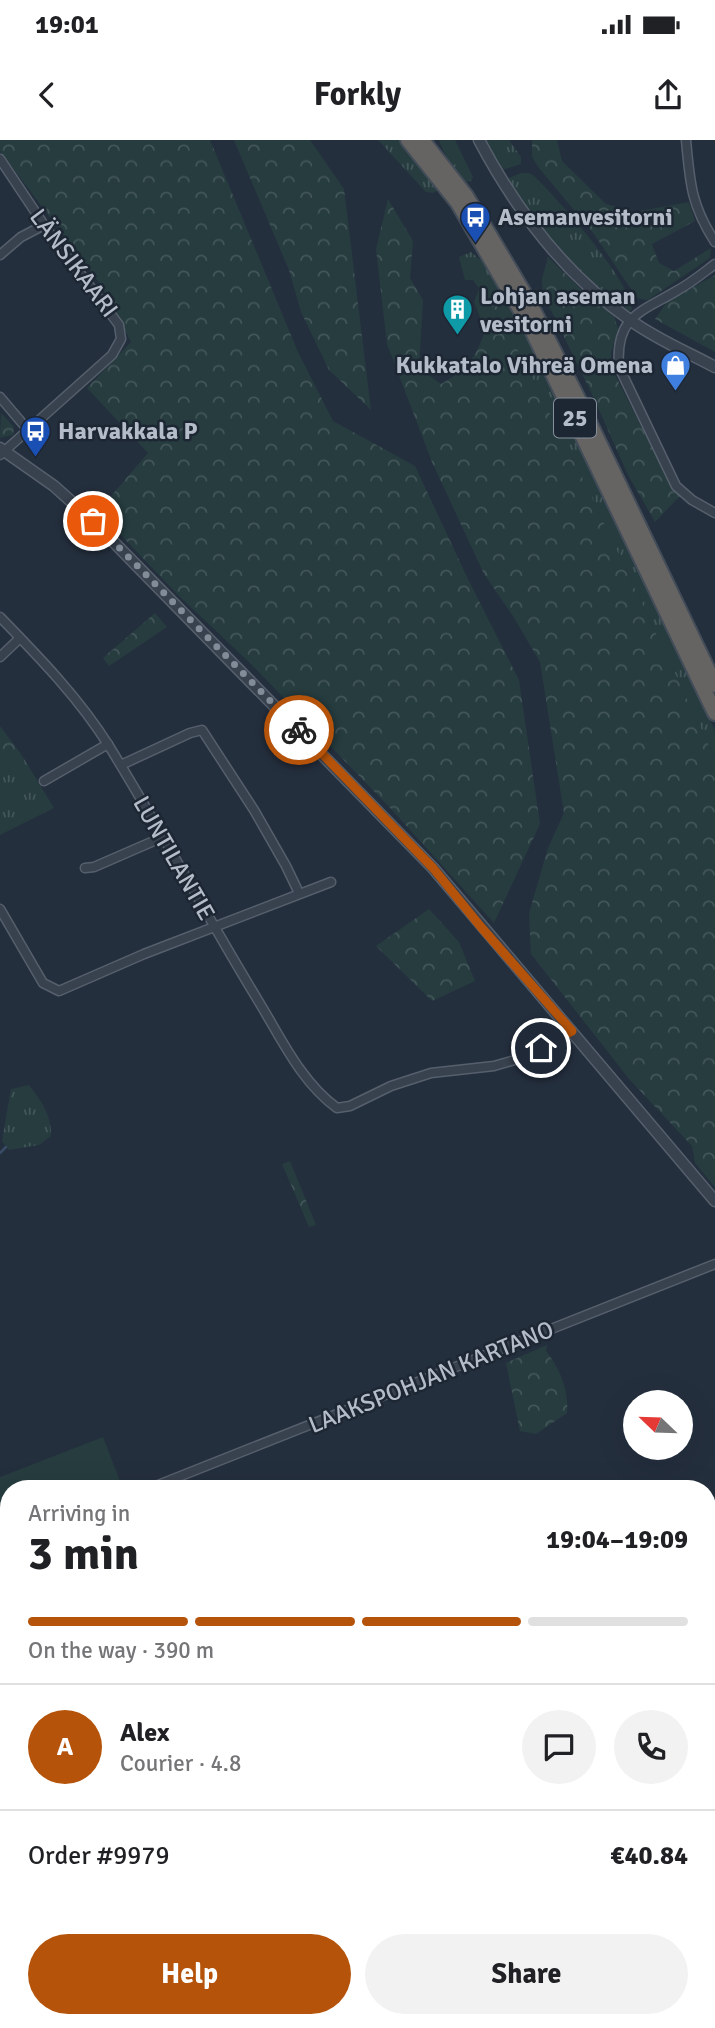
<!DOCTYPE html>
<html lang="en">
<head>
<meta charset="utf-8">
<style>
	body { margin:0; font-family:Signika,sans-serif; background:#f2f2f2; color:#202124; height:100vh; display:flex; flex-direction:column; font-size:26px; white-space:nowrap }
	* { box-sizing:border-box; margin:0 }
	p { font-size:23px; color:#757577 }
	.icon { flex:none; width:38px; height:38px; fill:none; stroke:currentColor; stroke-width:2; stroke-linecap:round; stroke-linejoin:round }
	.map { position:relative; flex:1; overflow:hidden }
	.side { position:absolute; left:0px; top:1340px; width:716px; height:548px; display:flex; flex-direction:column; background:#fff; border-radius:28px 28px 0 0; box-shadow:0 7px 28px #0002 }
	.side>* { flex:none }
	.needle { width:46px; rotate:293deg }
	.fabs { position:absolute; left:623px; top:1250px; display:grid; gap:14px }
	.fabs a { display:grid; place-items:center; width:70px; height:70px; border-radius:50%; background:#fff; box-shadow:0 7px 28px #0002; font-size:35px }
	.pin { position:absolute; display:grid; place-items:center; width:60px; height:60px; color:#fff; margin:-30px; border:4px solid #fff; border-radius:50%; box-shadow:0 2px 7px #0007 }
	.courier { position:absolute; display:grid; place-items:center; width:70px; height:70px; margin:-35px; border:5px solid #b45309; border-radius:50%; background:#fff; color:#222; box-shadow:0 2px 9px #0007 }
	.headline em { font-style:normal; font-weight:700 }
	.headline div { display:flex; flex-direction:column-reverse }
	.headline { display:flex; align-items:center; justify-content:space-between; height:119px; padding:0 28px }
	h1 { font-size:46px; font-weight:700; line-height:52px }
	.bar { display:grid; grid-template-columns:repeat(4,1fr); gap:10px 7px; align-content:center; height:84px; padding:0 28px }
	.bar i { height:9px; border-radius:5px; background:#e0e0e0 }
	.bar .selected { background:#b45309 }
	.bar p { grid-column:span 4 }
	.line { display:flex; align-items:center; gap:18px; padding:0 28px; border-top:2px solid #e0e0e0 }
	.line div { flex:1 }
	.round { display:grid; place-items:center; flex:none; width:74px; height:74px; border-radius:37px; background:#f2f2f2 }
	.primary-button { display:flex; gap:14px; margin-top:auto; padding:14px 28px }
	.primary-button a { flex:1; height:80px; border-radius:42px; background:#b45309; color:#fff; font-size:28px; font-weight:700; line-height:80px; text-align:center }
	.primary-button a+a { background:#f2f2f2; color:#202124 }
	.status { display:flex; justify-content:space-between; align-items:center; height:49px; padding:0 35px; background:#fff; direction:ltr }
	.status svg { height:19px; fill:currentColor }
	header { display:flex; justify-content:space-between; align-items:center; height:91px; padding:0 28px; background:#fff; font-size:32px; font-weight:700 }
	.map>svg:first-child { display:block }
	.grass { fill:url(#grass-tufts) }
	.forest { fill:url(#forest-crowns) }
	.pitch { fill:#263c3f }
	.water { fill:url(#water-ripples) }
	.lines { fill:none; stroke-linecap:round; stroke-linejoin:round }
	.stream { stroke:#394c67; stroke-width:2.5 }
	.minor-casing { stroke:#565f6c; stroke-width:11 }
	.tertiary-casing { stroke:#565f6c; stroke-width:13 }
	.trunk-casing { stroke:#434c59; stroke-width:18 }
	.minor { stroke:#38414e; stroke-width:8 }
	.tertiary { stroke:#38414e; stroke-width:10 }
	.trunk { stroke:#656462; stroke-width:14 }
	.done { stroke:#828b98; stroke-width:7; stroke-dasharray:0 12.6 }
	.route { stroke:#b45309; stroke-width:9 }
	.labels { text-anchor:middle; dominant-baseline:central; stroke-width:5; stroke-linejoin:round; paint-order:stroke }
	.shield { fill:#1d2633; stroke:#878f9c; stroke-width:2 }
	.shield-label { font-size:23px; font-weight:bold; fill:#b4bcc9 }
	.poi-label { font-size:24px; font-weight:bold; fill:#b4bcc9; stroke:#1d2633; text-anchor:start }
	.street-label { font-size:24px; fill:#b4bcc9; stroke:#1d2633 }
</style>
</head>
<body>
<div class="status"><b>19:01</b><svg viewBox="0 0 49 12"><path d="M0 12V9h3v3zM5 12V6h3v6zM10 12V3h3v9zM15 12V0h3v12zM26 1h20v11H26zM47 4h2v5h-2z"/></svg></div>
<header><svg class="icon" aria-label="back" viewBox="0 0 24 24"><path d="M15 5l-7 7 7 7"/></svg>Forkly<svg class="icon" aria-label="share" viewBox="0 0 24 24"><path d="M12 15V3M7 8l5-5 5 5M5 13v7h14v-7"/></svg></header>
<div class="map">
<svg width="715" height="1888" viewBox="0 0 715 1888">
	<defs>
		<pattern id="grass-tufts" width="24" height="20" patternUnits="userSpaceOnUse" patternTransform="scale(1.75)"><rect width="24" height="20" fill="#263c3f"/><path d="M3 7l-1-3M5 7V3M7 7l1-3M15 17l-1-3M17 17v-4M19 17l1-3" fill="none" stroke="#435659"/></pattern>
		<pattern id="forest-crowns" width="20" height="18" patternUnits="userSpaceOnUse" patternTransform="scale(1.75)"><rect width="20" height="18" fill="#263c3f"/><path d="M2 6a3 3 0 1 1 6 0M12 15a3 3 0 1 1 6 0" fill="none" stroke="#435659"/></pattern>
		<pattern id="water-ripples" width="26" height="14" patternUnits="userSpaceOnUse" patternTransform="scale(1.75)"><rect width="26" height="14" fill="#394c67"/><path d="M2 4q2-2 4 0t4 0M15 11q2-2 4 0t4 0" fill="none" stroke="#53647b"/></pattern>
	</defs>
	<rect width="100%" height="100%" fill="#242f3e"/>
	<g class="grass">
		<path d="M378 0H400L440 49 433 53 426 52Z"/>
		<path d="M439 0H455L473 37 471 41 465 42C454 29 445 17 439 0Z"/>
		<path d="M484 0H509L521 17V24L502 30Z"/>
		<path d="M521 33H529L534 36C558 59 630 140 632 170L629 171C577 133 541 93 507 39Z"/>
		<path d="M471 112 488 126 515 173 590 321 688 536 715 590V618L583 339 505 185 473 140H465L459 117Z"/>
		<path d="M21 614 54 668 0 695V642Z"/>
		<path d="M29 945C42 962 51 974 51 996L39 1005 9 1010 2 1001 11 949Z"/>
		<path d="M296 1880H505L504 1888H275Z"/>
	</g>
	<g class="forest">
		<path d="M0 0H210L298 212 333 281 415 326 467 437 519 540 540 684 494 783 393 671 252 525 178 455 98 371 148 313 87 248 131 202 101 145 0 11Z"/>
		<path d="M234 0H310L344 49 371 270 329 230 301 172 289 130Z"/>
		<path d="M532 0H557L562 21 606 64 635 72 689 62 695 81 652 104 659 123 674 131 711 108 710 118 648 160 637 158 594 94 539 28 532 17Z"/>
		<path d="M388 59 413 101 410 138 423 160 419 228 441 244C467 229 476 219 485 190L474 162 479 149 505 185 583 339 715 618V1047L695 1023 692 1006 630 940 531 814 529 773 548 708 564 673 540 522 513 476 484 434 432 322 387 204 376 109Z"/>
		<path d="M548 117 593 161 614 176 618 189 611 212V227L673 349 680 356 655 382 628 335 591 252 543 154 542 139Z"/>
		<path d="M715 135V212L655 179 667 162Z"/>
		<path d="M1 273 14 287 13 295 0 298Z"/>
		<path d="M155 473 167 487 109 526 103 518Z"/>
		<path d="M0 586 21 614 0 642Z"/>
		<path d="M429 769 459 802 475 841 432 861 376 806Z"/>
		<path d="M290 1021 316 1085 309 1087 282 1024Z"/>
		<path d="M547 1205 546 1211C560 1228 569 1251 567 1273L536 1294 520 1291 506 1223Z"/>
		<path d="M9 1762V1840L0 1844V1764Z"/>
		<path d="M226 1880H296C267 1888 254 1888 226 1880Z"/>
		<path d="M505 1880H614L627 1888H504Z"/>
	</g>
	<path class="pitch" d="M103 1297 122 1346 114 1349H9V1390L3 1392 0 1385V1337Z"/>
	<path class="water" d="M9 1840V1880H225L253 1888H0V1844Z"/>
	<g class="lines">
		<path class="stream" d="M0 1013 6 1007"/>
		<defs>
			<g id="minor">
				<path d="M686 0C690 43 691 65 715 102"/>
				<path d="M0 19 44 85 119 185 121 199 112 215 0 315"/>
				<path d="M0 115 21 97 44 85"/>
				<path d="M715 124C703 133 691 143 678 150 642 172 615 175 619 227L676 346 692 360 715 373"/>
				<path d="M0 257 28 290"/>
				<path d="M0 477C39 517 79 558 109 606 161 690 207 777 259 862 281 898 301 942 337 968L350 966 391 946 431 933 494 926 525 917 572 891"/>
				<path d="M0 517 20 498"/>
				<path d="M121 625 190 593 202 590 254 670 286 726 299 753"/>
				<path d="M44 641 108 604"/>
				<path d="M85 728 94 727 163 697"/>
				<path d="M0 769 43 843 59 851 144 814 331 742"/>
				<path d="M148 1349 715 1124"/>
				<path d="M0 1408 9 1404"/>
			</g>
			<g id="tertiary">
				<path d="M479 0C516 70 564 134 630 180 656 199 687 212 715 227"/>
				<path d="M0 308 54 346 93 381 433 728 715 1061"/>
			</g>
			<g id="trunk">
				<path d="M408 0 458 63 531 188 715 573"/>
				<path d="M422 0 466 56 528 160 578 259 715 545"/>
			</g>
		</defs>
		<use href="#minor" class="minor-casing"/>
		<use href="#tertiary" class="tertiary-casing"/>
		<use href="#trunk" class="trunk-casing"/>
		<use href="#minor" class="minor"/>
		<use href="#tertiary" class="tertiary"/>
		<use href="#trunk" class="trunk"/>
	</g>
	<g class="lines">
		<path class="done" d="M93 381 299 590"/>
		<path class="route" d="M299 590 433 728 481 787 572 891 541 908"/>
	</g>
	<defs>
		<symbol id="bus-pin" viewBox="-11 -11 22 30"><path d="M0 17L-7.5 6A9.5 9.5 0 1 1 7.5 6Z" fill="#1a4fb4" stroke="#1d2633"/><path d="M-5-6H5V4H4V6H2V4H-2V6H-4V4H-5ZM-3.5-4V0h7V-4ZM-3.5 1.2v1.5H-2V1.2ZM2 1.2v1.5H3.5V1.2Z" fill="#fff"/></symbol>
		<symbol id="building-pin" viewBox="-11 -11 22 30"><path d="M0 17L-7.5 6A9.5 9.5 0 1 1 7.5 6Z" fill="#0f9aa8" stroke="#1d2633"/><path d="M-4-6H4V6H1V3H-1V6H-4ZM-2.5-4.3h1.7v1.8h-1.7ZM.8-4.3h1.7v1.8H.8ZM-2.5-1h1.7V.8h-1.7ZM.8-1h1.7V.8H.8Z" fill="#fff"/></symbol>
		<symbol id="shop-pin" viewBox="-11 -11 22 30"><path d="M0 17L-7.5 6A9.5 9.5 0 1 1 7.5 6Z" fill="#3f7fe0" stroke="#1d2633"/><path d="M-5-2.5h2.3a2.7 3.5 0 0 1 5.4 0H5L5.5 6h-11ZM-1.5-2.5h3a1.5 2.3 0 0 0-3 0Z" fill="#fff"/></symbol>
	</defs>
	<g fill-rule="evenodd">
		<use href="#bus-pin" x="458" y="60" width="35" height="47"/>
		<use href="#building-pin" x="440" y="152" width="35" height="47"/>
		<use href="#shop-pin" x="658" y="208" width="35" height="47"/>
		<use href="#bus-pin" x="18" y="274" width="35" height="47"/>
	</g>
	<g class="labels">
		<rect class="shield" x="554" y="258.5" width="42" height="39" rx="5"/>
		<g class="shield-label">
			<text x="575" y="278">25</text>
		</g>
		<g class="poi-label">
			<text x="498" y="77">Asemanvesitorni</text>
			<text x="480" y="156">Lohjan aseman<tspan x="480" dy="28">vesitorni</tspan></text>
			<text x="653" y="225" text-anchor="end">Kukkatalo Vihreä Omena</text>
			<text x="58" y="291">Harvakkala P</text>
		</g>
		<g class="street-label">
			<text transform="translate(74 123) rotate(53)">LÄNSIKAARI</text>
			<text transform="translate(174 718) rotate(60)">LUNTILANTIE</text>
			<text transform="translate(431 1237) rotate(-22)">LAAKSPOHJAN KARTANO</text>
		</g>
	</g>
</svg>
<div class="fabs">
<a><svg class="needle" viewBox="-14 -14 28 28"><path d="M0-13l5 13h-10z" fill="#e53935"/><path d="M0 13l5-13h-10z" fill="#757577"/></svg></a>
</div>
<div class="pin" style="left:93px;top:381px;background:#ea580c"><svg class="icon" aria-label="bag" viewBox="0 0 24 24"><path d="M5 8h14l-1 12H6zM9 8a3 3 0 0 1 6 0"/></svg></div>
<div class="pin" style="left:541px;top:908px;background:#1f2937"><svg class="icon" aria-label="home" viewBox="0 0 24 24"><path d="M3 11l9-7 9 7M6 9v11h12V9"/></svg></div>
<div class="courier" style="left:299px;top:590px"><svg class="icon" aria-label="bike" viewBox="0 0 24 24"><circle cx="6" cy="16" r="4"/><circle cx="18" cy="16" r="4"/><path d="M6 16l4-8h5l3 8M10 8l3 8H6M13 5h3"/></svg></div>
<section class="side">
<div class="headline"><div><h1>3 min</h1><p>Arriving in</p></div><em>19:04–19:09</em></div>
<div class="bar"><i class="selected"></i><i class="selected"></i><i class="selected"></i><i></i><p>On the way · 390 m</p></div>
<div class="line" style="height:126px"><b class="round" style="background:#b45309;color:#fff">A</b><div><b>Alex</b><p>Courier · 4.8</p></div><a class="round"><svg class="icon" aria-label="chat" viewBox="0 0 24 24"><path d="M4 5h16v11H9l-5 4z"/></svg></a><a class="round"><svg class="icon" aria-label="phone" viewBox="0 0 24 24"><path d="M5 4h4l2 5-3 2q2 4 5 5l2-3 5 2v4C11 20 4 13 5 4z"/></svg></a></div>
<div class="line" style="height:91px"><div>Order #9979</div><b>€40.84</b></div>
<div class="primary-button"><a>Help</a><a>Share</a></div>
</section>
</div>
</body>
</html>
